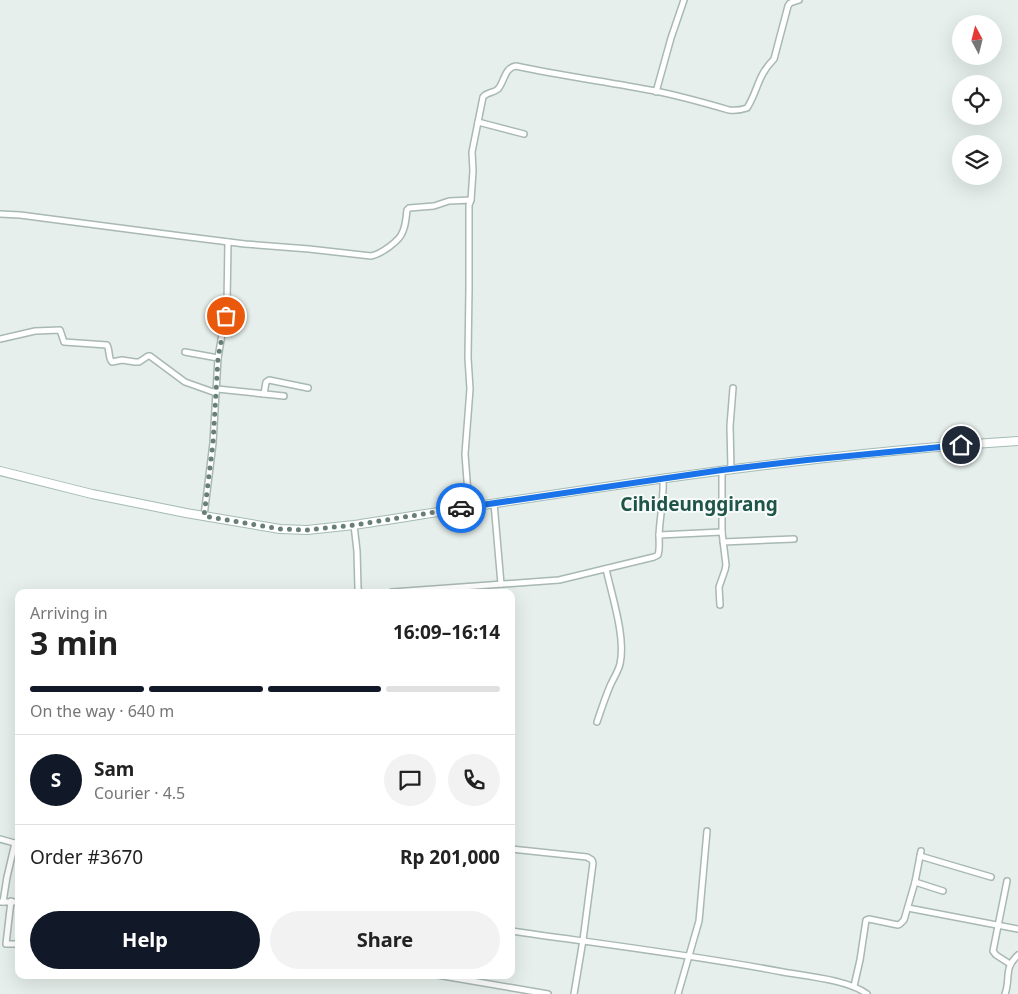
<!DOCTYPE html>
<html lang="en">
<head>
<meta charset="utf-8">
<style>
	body { margin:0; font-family:"Noto Sans",sans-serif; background:#f2f2f2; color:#222; height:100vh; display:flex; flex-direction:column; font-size:19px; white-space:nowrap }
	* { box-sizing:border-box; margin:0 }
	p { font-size:16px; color:#767676 }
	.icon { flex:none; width:28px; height:28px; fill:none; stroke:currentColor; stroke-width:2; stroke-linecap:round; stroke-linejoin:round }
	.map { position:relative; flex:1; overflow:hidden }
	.side { position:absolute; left:15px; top:589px; width:500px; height:390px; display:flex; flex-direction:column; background:#fff; border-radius:10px; box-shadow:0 5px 20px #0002 }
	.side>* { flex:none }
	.needle { width:32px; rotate:353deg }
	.fabs { position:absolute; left:952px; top:15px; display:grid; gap:10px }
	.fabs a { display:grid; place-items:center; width:50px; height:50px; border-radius:50%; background:#fff; box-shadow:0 5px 20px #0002; font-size:25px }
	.pin { position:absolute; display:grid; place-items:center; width:42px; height:42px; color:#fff; margin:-21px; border:2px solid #fff; border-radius:50%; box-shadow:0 1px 5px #0007 }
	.courier { position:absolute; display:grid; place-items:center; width:50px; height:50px; margin:-25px; border:4px solid #1a73e8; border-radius:50%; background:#fff; color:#222; box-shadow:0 1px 6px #0007 }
	.head em { font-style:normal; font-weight:700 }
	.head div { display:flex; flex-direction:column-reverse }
	.head { display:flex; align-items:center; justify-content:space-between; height:85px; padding:0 15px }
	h1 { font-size:32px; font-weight:700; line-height:38px }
	.bar { display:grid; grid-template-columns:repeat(4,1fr); gap:8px 5px; align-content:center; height:60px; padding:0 15px }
	.bar i { height:6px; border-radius:4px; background:#e0e0e0 }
	.bar .active { background:#111827 }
	.bar p { grid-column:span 4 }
	.line { display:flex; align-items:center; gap:12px; padding:0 15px; border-top:1px solid #e0e0e0 }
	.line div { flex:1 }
	.round { display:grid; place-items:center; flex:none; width:52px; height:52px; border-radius:26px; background:#f2f2f2 }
	.cta { display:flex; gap:10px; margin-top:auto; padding:10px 15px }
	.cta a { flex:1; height:58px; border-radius:30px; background:#111827; color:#fff; font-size:20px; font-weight:700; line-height:58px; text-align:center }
	.cta a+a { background:#f2f2f2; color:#222 }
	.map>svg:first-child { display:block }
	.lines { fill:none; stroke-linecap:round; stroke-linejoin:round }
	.street-casing { stroke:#a8b8b2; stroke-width:8 }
	.secondary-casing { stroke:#a4bbb3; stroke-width:10 }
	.street { stroke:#fff; stroke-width:5 }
	.secondary { stroke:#fff; stroke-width:8 }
	.done { stroke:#687f78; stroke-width:5; stroke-dasharray:0 9 }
	.route { stroke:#1a73e8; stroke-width:6 }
	.labels { text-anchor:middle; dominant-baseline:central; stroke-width:4; stroke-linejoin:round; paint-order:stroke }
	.quarter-label { font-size:19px; font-weight:bold; fill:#1f5548; stroke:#f7fbf9 }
</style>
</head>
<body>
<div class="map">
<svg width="1018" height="994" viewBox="0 0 1018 994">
	<rect width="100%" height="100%" fill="#e6efeb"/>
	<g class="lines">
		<defs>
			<g id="street">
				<path d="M656 92 671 38 684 0"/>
				<path d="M478 122 524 134"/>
				<path d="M471 200 473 171 472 152 483 97C487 92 494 93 498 89 505 81 504 68 516 66 562 76 609 82 655 91 680 96 705 103 729 110 736 111 741 110 747 108 758 91 757 76 774 59L788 6 790 3 799 0"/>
				<path d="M0 214 20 215 181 236 245 244 309 249 371 256C381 254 400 241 403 231 406 224 406 217 407 210L409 208 434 206 449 201 471 200 469 205V288L468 358 470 389 465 454 469 507"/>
				<path d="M0 339 35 331 60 330 64 342 107 345C110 350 108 358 112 362L122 360 135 362H139L148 356H150L185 382 216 393"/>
				<path d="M185 352 218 358"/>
				<path d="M217 389 284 396"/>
				<path d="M264 394 266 382 269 380 308 388"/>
				<path d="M731 469 730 426 733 388"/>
				<path d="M494 503 501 584"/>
				<path d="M204 516 213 443 218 358 227 304 228 242"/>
				<path d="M354 525 357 551 358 589 360 592"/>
				<path d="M659 535 722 532"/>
				<path d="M723 542 794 539"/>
				<path d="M392 592 559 580 654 557 658 555C660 549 659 542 659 535 660 516 664 498 663 479"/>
				<path d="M720 605 719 587 725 570 726 565 722 532V470"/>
				<path d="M597 722C601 710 605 698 610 686 613 679 618 672 620 664 626 638 612 596 606 569"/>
				<path d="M0 839 18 844"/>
				<path d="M511 849 587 857 592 860 593 863 583 940 574 994"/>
				<path d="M920 856 991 877"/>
				<path d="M1007 881 993 951 996 955 1010 964"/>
				<path d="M915 882 943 891"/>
				<path d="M11 901 6 944H19"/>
				<path d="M0 902H19"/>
				<path d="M3 902 7 877 15 843"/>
				<path d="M908 908 1018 929"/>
				<path d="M511 931C602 944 693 955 783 972 806 976 849 980 867 994"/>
				<path d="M437 975 548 994"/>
				<path d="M854 986 860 960 866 920 869 919 898 925 900 924 904 920 915 882 921 851"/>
				<path d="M678 994 699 921 707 831"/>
				<path d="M1005 994C1011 978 1003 969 1018 955"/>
			</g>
			<path id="secondary" d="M0 471 92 494 186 513 280 529 307 530 354 525C574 491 795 455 1018 441"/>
		</defs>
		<use href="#street" class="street-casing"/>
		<use href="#secondary" class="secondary-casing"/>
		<use href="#street" class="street"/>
		<use href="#secondary" class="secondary"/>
	</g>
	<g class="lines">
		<path class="done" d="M226 316 218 358 213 443 204 516 280 529 307 530 354 525 461 508"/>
		<path class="route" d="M461 508 722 470 807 460 961 445"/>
	</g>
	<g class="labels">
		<g class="quarter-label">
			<text x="699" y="504">Cihideunggirang</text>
		</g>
	</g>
</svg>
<div class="fabs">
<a><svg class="needle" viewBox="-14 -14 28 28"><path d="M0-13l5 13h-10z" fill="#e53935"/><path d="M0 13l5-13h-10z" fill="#767676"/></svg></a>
<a><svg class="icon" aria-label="locate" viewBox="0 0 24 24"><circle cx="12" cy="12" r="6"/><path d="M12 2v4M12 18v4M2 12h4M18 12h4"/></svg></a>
<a><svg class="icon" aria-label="layers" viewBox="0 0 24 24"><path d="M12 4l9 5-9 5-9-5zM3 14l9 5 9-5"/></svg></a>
</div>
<div class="pin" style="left:226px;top:316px;background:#ea580c"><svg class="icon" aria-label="bag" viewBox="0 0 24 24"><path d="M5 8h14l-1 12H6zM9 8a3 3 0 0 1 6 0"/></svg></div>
<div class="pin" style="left:961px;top:445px;background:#1f2937"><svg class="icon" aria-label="home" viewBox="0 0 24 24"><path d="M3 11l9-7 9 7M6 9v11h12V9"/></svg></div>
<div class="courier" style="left:461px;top:508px"><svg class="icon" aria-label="car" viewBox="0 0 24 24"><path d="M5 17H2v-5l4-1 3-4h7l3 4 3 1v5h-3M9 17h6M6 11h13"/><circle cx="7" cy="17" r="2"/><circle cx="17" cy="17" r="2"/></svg></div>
<section class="side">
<div class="head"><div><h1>3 min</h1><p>Arriving in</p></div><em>16:09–16:14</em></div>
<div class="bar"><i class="active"></i><i class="active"></i><i class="active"></i><i></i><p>On the way · 640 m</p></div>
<div class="line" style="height:90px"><b class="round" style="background:#111827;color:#fff">S</b><div><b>Sam</b><p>Courier · 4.5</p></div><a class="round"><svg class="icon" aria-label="chat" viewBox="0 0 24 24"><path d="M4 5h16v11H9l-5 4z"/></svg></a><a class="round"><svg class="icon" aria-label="phone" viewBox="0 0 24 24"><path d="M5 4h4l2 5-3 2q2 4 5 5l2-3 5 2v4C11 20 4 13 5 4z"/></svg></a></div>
<div class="line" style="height:65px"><div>Order #3670</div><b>Rp 201,000</b></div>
<div class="cta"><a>Help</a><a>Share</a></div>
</section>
</div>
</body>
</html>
